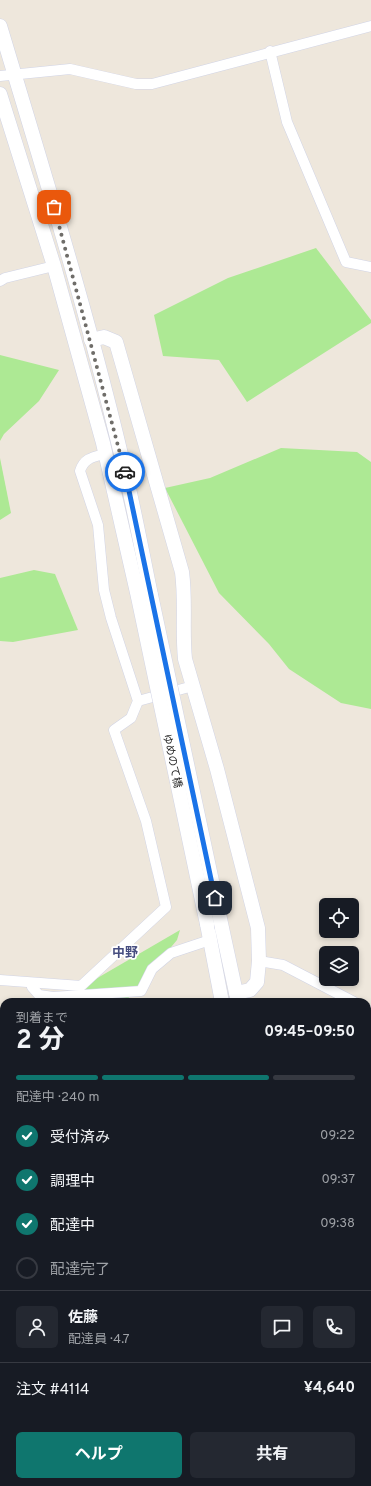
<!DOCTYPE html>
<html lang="ja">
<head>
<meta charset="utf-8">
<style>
	body { margin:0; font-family:Overpass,"Noto Sans JP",sans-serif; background:#242831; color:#f1f3f6; height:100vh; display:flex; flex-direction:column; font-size:15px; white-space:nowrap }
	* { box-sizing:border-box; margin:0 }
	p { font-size:13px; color:#9ea1a6 }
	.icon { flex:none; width:22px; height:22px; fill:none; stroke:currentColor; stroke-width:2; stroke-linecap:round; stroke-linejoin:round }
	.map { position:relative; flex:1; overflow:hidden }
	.panel { position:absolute; left:0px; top:998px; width:371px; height:488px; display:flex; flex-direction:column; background:#171b24; border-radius:12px 12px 0 0; box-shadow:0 2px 6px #0003 }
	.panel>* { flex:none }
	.controls { position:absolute; left:319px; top:898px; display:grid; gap:8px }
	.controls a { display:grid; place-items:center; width:40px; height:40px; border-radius:6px; background:#171b24; box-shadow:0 2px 6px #0003; font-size:20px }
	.pin { position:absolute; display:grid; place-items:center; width:34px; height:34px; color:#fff; margin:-17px; border-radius:8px; box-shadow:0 2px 6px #0006 }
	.courier { position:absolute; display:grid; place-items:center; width:40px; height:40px; margin:-20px; border:3px solid #1a73e8; border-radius:50%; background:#fff; color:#222; box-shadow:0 1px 5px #0007 }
	.overview em { font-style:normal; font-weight:700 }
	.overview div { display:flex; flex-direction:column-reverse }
	.overview { display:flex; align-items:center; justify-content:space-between; height:68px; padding:0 16px }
	h1 { font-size:26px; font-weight:700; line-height:30px }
	.bar { display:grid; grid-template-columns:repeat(4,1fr); gap:6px 4px; align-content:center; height:48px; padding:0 16px }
	.bar i { height:5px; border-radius:3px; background:#363941 }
	.bar .selected { background:#0f766e }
	.bar p { grid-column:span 4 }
	.line { display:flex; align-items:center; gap:10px; padding:0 16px; border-top:1px solid #363941 }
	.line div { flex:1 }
	.round { display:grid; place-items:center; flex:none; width:42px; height:42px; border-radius:6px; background:#242831 }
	ol { padding:0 16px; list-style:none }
	li { display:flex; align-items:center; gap:12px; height:44px }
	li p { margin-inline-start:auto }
	li .icon { padding:4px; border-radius:50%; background:#0f766e; color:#fff; stroke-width:4 }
	li:last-child { color:#9ea1a6 }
	li i { width:22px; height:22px; border:2px solid #363941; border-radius:50% }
	.action { display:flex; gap:8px; margin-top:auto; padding:8px 16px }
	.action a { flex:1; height:46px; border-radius:6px; background:#0f766e; color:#fff; font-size:16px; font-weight:700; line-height:46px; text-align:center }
	.action a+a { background:#242831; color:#f1f3f6 }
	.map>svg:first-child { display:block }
	.education { fill:#f1e6ca }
	.green { fill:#ade994 }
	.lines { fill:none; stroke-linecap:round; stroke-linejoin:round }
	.street-casing { stroke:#d1d4e5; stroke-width:11 }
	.secondary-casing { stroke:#d1d4e5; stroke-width:15 }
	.path { stroke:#c8c8c8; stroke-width:2; stroke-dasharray:3 2; stroke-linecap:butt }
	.street { stroke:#fff; stroke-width:10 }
	.secondary { stroke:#fff; stroke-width:14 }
	.secondary-bridge-casing { stroke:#d1d4e5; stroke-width:15; stroke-linecap:butt }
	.secondary-bridge { stroke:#fff; stroke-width:14 }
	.done { stroke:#6f6d69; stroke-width:4; stroke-dasharray:0 7.2 }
	.route { stroke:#1a73e8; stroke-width:5 }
	.labels { text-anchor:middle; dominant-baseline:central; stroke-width:3.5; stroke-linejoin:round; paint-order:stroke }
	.street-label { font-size:11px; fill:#2b2b2b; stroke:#fff }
	.quarter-label { font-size:13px; font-weight:bold; fill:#474e80; stroke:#fff }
</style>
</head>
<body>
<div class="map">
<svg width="371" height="1486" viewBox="0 0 371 1486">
	<rect width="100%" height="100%" fill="#eee7dc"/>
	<path class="education" d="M367 1225H371V1471L367 1472Z"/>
	<g class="green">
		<path d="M316 248 371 320V323L247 402 219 360 163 356 154 315 228 278Z"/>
		<path d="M0 355 59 370 39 401 4 434 0 441Z"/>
		<path d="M281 448 357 452 371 462V709L341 703 289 669 269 644 219 593 165 488 210 478Z"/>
		<path d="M0 458 11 513 0 520Z"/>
		<path d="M34 570 55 574 78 630 13 642 0 641V578Z"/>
		<path d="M180 930 177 940 125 1002H38L41 1000 81 994 94 980Z"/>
		<path d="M0 1024H4V1234L0 1235Z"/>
	</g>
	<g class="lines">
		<defs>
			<g id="street">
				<path d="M270 51 287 122 346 262 371 267"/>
				<path d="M0 76 70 69 136 84H152L371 26"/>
				<path d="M0 281 5 278 54 266"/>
				<path d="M138 701 193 686"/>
				<path d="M259 961 283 965 354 1002"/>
				<path d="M0 980 81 986 166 907 146 821 114 730 131 718 138 701 111 618 104 590 98 525 80 471C84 458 93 457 105 454"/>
				<path d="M31 983 32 987 39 995 53 997 141 991 152 969 171 953 210 940"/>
				<path d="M367 1010 371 1012"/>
				<path d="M0 1432 4 1418"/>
				<path d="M0 1474 4 1475"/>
				<path d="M28 1482 42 1486"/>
			</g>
			<g id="secondary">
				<path d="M0 26C45 176 92 327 127 480 136 518 143 557 151 595"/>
				<path d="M0 94 54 266 103 443 138 597"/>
				<path d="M91 340 104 337 116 342 182 572C186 601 182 630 185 659L217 769 258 928 259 961 257 982 250 990 236 993"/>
				<path d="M207 924 222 1002"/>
				<path d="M222 928 238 1002"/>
				<path d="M367 1215H371"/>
				<path d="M0 1284 4 1283"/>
				<path d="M324 1482 325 1486"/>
				<path d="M339 1482 340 1486"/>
			</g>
		</defs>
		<use href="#street" class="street-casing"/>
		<use href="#secondary" class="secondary-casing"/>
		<g class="path">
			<path d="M233 1486 235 1482"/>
			<path d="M356 1486 371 1482"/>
		</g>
		<use href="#street" class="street"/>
		<use href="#secondary" class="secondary"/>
		<defs>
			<g id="secondary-bridge">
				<path d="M151 595 222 928"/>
				<path d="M138 597 207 924"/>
			</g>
		</defs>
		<use href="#secondary-bridge" class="secondary-bridge-casing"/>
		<use href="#secondary-bridge" class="secondary-bridge"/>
	</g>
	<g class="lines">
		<path class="done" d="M54 207 125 472"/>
		<path class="route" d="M125 472 215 898"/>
	</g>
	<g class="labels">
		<g class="street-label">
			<text transform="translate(172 761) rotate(78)">ゆめのて橋</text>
		</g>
		<g class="quarter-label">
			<text x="125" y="954">中野</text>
		</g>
	</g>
</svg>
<div class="controls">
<a><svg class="icon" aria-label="locate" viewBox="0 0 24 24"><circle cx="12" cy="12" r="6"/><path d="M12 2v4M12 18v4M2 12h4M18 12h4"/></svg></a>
<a><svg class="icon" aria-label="layers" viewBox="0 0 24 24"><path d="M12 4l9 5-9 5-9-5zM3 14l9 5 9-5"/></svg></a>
</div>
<div class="pin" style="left:54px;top:207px;background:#ea580c"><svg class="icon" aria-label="bag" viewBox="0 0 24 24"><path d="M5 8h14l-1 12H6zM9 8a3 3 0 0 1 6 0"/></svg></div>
<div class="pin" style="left:215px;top:898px;background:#1f2937"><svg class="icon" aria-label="home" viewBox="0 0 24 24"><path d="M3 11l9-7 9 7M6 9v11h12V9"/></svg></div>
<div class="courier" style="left:125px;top:472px"><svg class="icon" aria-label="car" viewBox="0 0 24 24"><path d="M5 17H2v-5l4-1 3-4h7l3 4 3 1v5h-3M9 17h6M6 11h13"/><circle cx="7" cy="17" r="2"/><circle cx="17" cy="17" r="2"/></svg></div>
<section class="panel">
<div class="overview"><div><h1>2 分</h1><p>到着まで</p></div><em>09:45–09:50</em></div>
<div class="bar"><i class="selected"></i><i class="selected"></i><i class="selected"></i><i></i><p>配達中 · 240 m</p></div>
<ol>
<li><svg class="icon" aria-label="check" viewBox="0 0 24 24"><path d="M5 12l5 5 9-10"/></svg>受付済み<p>09:22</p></li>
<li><svg class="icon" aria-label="check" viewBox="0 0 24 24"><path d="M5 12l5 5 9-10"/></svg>調理中<p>09:37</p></li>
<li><svg class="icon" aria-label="check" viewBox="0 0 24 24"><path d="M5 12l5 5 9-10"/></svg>配達中<p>09:38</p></li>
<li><i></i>配達完了</li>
</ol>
<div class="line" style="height:72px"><a class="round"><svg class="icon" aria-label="person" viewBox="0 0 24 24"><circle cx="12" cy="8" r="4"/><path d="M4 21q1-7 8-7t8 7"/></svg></a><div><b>佐藤</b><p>配達員 · 4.7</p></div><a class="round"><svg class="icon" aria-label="chat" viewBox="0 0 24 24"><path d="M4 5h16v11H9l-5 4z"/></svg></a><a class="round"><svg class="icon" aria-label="phone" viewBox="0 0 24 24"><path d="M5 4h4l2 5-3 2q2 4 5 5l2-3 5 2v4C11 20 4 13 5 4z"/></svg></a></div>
<div class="line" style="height:52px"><div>注文 #4114</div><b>¥4,640</b></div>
<div class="action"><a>ヘルプ</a><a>共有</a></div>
</section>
</div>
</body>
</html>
